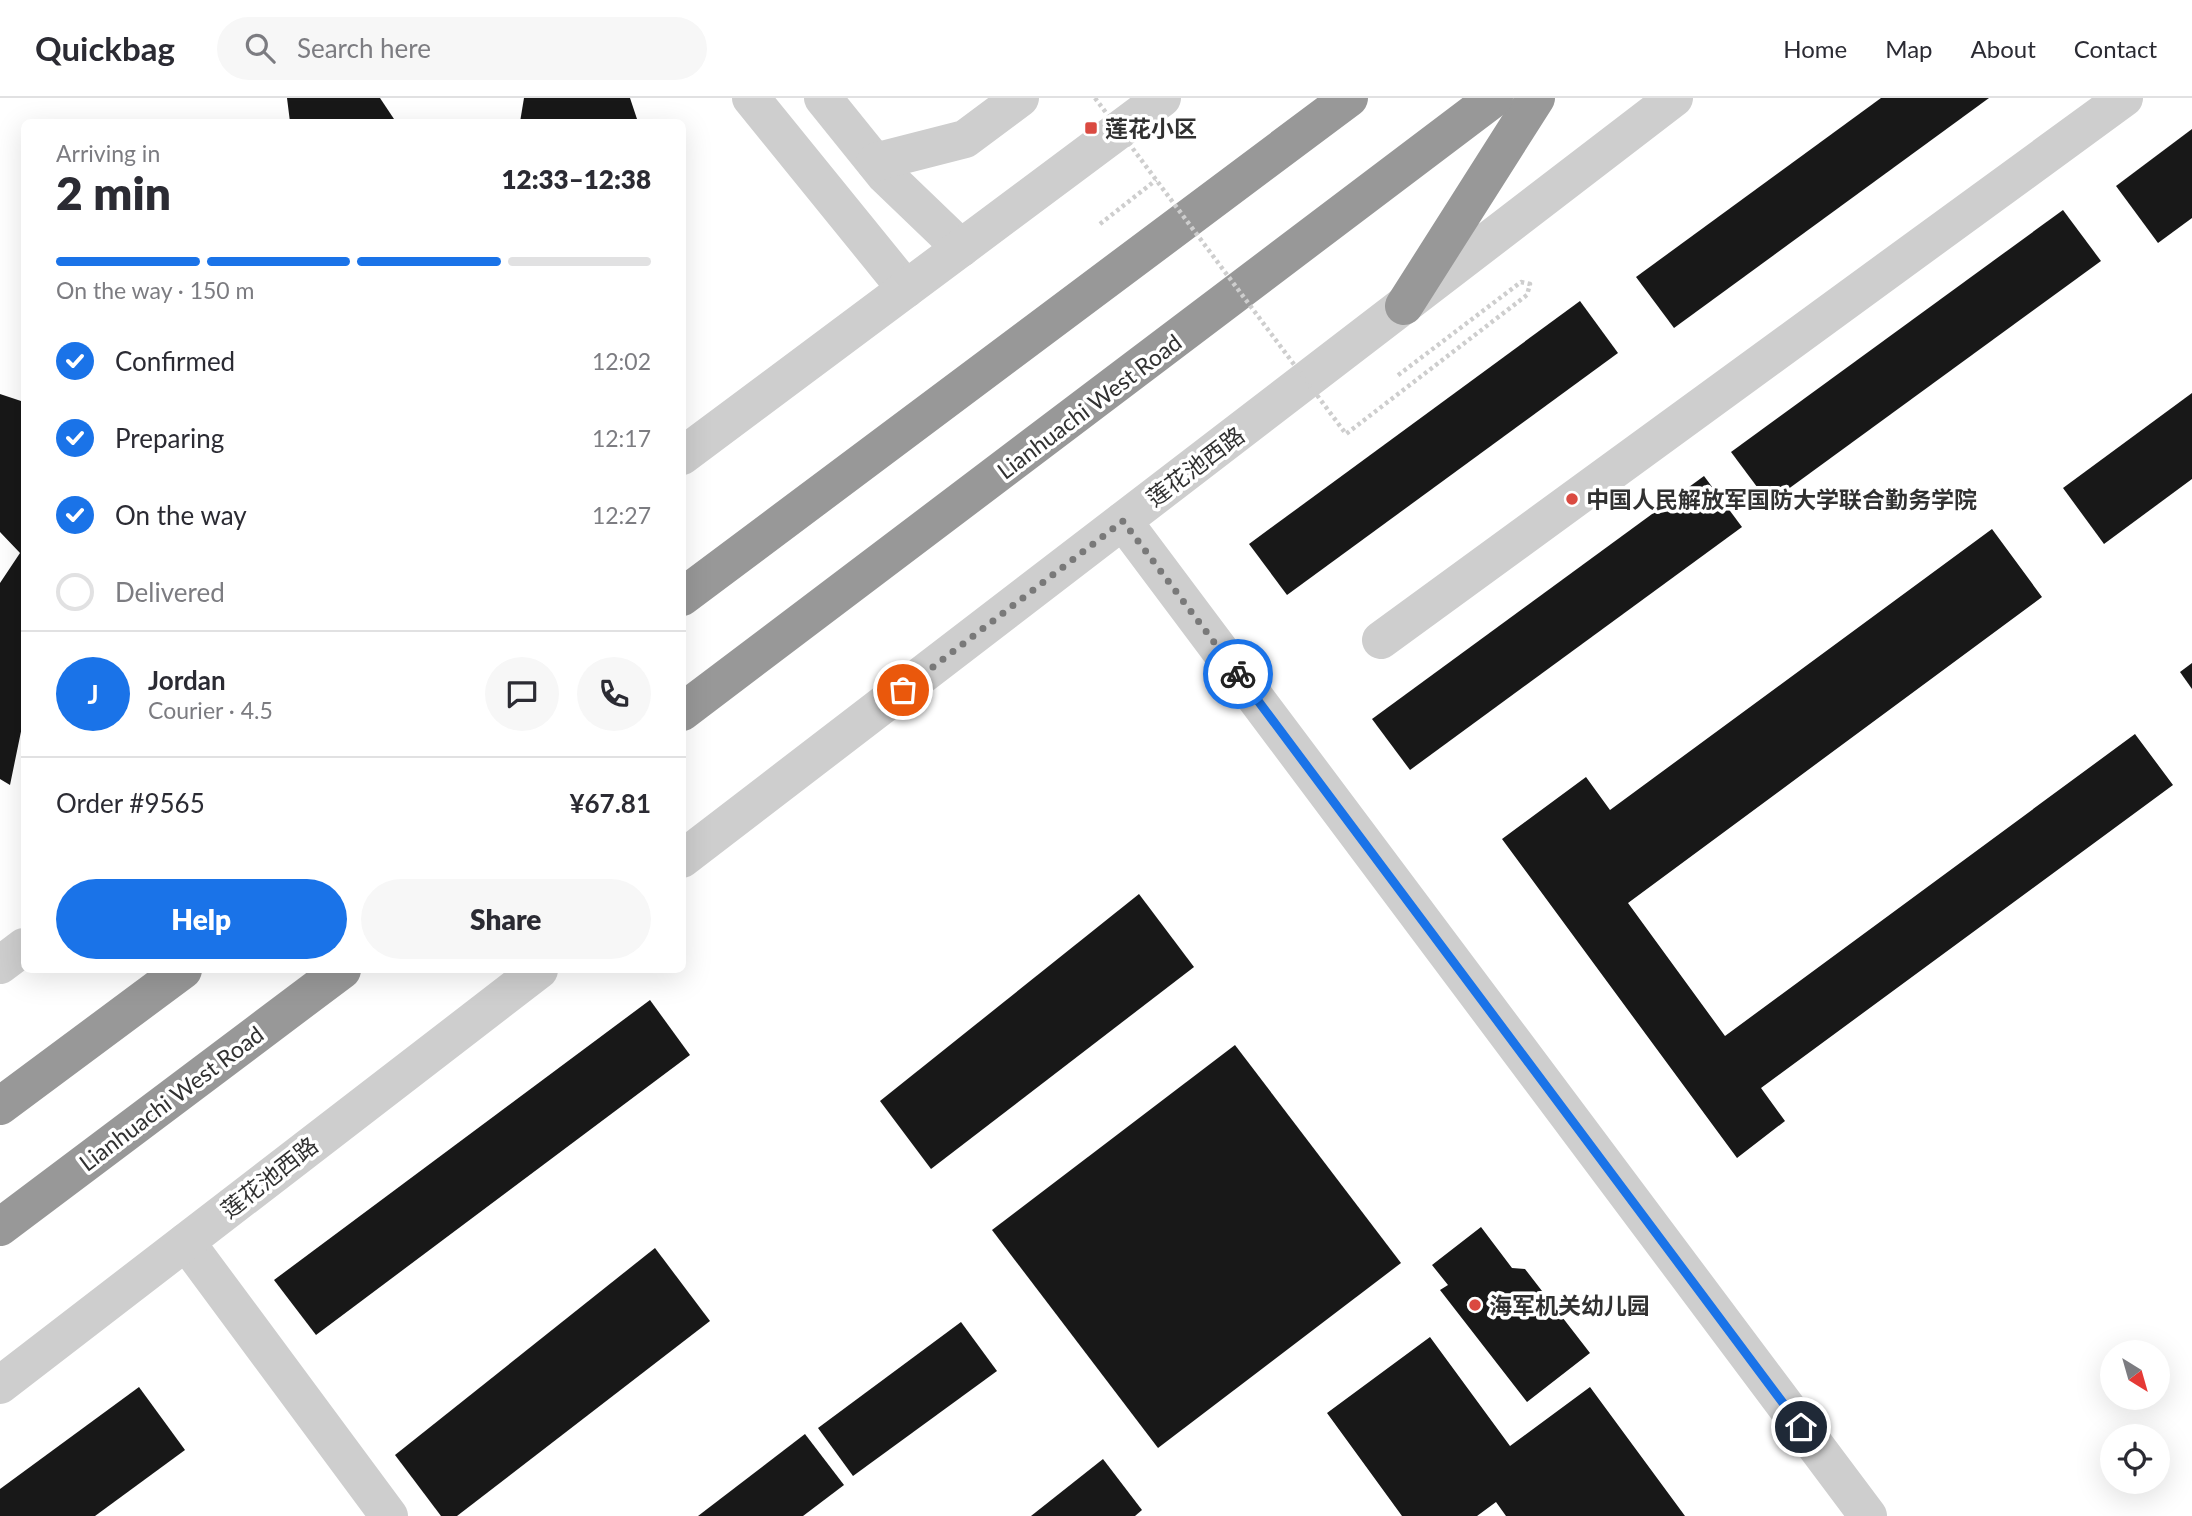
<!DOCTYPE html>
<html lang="en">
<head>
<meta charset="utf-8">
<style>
	body { margin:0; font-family:Lato,"Noto Sans SC",sans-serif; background:#f7f7f7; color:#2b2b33; height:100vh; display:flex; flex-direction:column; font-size:26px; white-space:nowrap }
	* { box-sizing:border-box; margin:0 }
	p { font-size:23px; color:#7c7c81 }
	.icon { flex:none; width:38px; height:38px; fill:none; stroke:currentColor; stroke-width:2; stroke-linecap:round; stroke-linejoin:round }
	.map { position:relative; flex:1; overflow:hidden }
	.side { position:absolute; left:21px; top:21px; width:665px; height:854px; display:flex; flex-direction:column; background:#fff; border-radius:10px; box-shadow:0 7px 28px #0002 }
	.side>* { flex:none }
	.needle { width:46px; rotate:143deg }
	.fabs { position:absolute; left:2100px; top:1242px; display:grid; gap:14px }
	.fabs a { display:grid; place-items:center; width:70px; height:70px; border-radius:50%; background:#fff; box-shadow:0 7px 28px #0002; font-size:35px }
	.pin { position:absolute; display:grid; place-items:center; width:60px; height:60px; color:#fff; margin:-30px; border:4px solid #fff; border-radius:50%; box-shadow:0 2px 7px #0007 }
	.courier { position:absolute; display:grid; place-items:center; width:70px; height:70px; margin:-35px; border:5px solid #1a73e8; border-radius:50%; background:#fff; color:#222; box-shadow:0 2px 9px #0007 }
	.overview em { font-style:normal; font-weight:800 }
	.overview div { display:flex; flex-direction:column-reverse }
	.overview { display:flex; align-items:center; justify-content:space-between; height:119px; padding:0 35px }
	h1 { font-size:46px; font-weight:800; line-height:52px }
	.bar { display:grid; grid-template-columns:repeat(4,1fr); gap:10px 7px; align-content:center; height:84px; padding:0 35px }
	.bar i { height:9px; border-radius:5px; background:#e1e1e2 }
	.bar .current { background:#1a73e8 }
	.bar p { grid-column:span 4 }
	.line { display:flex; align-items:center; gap:18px; padding:0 35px; border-top:2px solid #e1e1e2 }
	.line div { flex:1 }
	.round { display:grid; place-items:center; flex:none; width:74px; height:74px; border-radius:37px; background:#f7f7f7 }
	ol { padding:0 35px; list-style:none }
	li { display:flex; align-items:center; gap:21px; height:77px }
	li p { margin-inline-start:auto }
	li .icon { padding:7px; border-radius:50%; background:#1a73e8; color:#fff; stroke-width:4 }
	li:last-child { color:#7c7c81 }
	li i { width:38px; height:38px; border:4px solid #e1e1e2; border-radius:50% }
	.action { display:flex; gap:14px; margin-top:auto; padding:14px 35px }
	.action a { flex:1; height:80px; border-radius:42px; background:#1a73e8; color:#fff; font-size:28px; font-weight:800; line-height:80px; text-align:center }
	.action a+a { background:#f7f7f7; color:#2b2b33 }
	header { display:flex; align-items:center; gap:42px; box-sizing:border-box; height:98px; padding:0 35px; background:#fff; border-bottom:2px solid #e1e1e2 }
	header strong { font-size:33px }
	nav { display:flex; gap:38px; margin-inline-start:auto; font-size:24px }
	.search { width:490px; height:63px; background:#f7f7f7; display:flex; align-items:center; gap:18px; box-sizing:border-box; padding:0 24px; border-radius:38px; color:#7c7c81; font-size:26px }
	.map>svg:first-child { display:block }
	.building { fill:#181818 }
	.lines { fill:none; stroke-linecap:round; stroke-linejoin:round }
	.path { stroke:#cecece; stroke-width:4.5; stroke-dasharray:3.5 3.5; stroke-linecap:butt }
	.minor { stroke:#cecece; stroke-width:38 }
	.highway { stroke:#989898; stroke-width:38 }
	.path-bridge { stroke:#cecece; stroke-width:4.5; stroke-dasharray:3.5 3.5; stroke-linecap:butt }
	.done { stroke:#797979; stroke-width:7; stroke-dasharray:0 12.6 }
	.route { stroke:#1a73e8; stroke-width:9 }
	.poi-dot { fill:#da4a41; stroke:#fff; stroke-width:2.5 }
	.labels { text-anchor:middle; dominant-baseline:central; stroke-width:7; stroke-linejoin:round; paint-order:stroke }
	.poi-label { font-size:23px; font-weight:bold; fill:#313131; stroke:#fff; text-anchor:start }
	.street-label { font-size:23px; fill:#313131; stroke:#fff }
</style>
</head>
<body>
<header>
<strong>Quickbag</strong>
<div class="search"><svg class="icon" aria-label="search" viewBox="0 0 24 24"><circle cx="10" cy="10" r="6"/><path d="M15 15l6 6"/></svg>Search here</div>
<nav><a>Home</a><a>Map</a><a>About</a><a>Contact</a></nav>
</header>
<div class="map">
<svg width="2192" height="1418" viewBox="0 0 2192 1418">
	<rect width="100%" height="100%" fill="#fff"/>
	<g class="building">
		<path d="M287 0H380L396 24H290Z"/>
		<path d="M524 0H630L638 24H520Z"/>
		<path d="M1881 0H1989L1674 230 1636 179Z"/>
		<path d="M2192 31V120L2158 145 2116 88Z"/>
		<path d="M2063 112 2101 163 1769 405 1731 354Z"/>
		<path d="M1580 203 1618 255 1287 497 1249 446Z"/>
		<path d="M2192 295V381L2104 446 2063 390Z"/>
		<path d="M0 296 24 304V619L10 687 0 681V485L20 455 0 434Z"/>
		<path d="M1704 378 1742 429 1410 672 1372 621Z"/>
		<path d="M1992 431 2042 499 1628 805 1725 938 2135 636 2173 687 1761 990 1785 1023 1737 1060 1502 741 1586 679 1610 712Z"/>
		<path d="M2192 565V591L2180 574Z"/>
		<path d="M1139 796 1194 869 931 1071 880 1003Z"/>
		<path d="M650 902 690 957 316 1237 274 1182Z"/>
		<path d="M1235 947 1401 1165 1158 1350 992 1132Z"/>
		<path d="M1481 1129 1512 1170 1525 1171 1590 1255 1527 1304 1440 1192 1448 1187 1432 1167Z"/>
		<path d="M655 1150 710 1223 457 1418H441L395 1357Z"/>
		<path d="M961 1224 997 1273 853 1378 818 1330Z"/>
		<path d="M1430 1239 1510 1348 1590 1289 1685 1418H1506L1496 1404 1477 1418H1402L1327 1315Z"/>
		<path d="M139 1289 185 1352 95 1418H0V1391Z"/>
		<path d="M805 1336 844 1387 803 1418H698Z"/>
		<path d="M1103 1361 1142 1412 1135 1418H1031Z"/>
	</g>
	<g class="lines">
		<path class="path" d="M1100 126 1156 82"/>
		<g class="minor">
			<path d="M751 0 906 191"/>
			<path d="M823 0 885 77 961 150"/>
			<path d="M875 64 965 41 1020 0"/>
			<path d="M682 358 1162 0"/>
			<path d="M1123 423 1868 1418"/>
			<path d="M1381 542 2124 0"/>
			<path d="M682 761 1674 0"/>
			<path d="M0 867 24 849"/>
			<path d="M186 1144 389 1418"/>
			<path d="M0 1287 539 872"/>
		</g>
		<g class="highway">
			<path d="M1404 208 1536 0"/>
			<path d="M682 499 1349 0"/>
			<path d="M682 614 1494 0"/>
			<path d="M0 1008 183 872"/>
			<path d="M0 1129 342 872"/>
		</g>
		<path class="path-bridge" d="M1095 0 1346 336 1527 197 1530 186 1521 184 1397 278"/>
	</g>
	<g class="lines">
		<path class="done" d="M903 592 1123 423 1238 576"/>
		<path class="route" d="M1238 576 1801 1329"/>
	</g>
	<g class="poi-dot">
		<rect x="1084" y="23" width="14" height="14" rx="3.5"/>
		<circle cx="1572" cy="401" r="7"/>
		<circle cx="1475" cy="1207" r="7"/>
	</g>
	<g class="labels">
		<g class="poi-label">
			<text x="1105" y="30">莲花小区</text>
			<text x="1586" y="401">中国人民解放军国防大学联合勤务学院</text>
			<text x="1489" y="1207">海军机关幼儿园</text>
		</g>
		<g class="street-label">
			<text transform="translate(1089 308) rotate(-37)">Lianhuachi West Road</text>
			<text transform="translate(1195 368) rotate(-37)">莲花池西路</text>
			<text transform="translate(171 1000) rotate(-37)">Lianhuachi West Road</text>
			<text transform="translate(269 1079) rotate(-38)">莲花池西路</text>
		</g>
	</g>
</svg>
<div class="fabs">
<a><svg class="needle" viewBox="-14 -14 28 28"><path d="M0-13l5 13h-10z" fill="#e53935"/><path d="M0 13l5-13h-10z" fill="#7c7c81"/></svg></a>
<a><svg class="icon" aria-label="locate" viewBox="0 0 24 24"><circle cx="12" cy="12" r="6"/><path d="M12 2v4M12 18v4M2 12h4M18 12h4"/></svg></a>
</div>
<div class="pin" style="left:903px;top:592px;background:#ea580c"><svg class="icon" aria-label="bag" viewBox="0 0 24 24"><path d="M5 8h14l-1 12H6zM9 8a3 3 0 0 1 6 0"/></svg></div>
<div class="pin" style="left:1801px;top:1329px;background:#1f2937"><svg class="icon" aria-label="home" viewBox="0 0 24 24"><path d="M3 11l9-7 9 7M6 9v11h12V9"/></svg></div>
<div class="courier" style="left:1238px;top:576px"><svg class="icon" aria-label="bike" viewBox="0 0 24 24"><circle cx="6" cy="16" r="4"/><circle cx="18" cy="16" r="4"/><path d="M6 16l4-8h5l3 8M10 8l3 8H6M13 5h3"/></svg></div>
<section class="side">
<div class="overview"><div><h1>2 min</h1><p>Arriving in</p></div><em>12:33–12:38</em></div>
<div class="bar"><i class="current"></i><i class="current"></i><i class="current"></i><i></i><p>On the way · 150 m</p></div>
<ol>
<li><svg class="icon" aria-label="check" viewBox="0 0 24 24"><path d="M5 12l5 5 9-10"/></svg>Confirmed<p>12:02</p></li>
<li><svg class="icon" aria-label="check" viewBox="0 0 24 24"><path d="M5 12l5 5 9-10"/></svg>Preparing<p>12:17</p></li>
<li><svg class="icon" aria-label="check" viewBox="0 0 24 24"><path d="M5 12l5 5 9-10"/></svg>On the way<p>12:27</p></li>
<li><i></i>Delivered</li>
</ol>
<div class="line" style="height:126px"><b class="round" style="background:#1a73e8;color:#fff">J</b><div><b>Jordan</b><p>Courier · 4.5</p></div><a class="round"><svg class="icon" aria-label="chat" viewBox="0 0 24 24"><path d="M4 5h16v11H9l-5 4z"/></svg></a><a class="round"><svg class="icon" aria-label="phone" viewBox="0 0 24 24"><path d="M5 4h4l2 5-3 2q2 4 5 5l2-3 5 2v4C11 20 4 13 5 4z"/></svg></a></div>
<div class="line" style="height:91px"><div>Order #9565</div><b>¥67.81</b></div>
<div class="action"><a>Help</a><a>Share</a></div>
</section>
</div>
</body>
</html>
